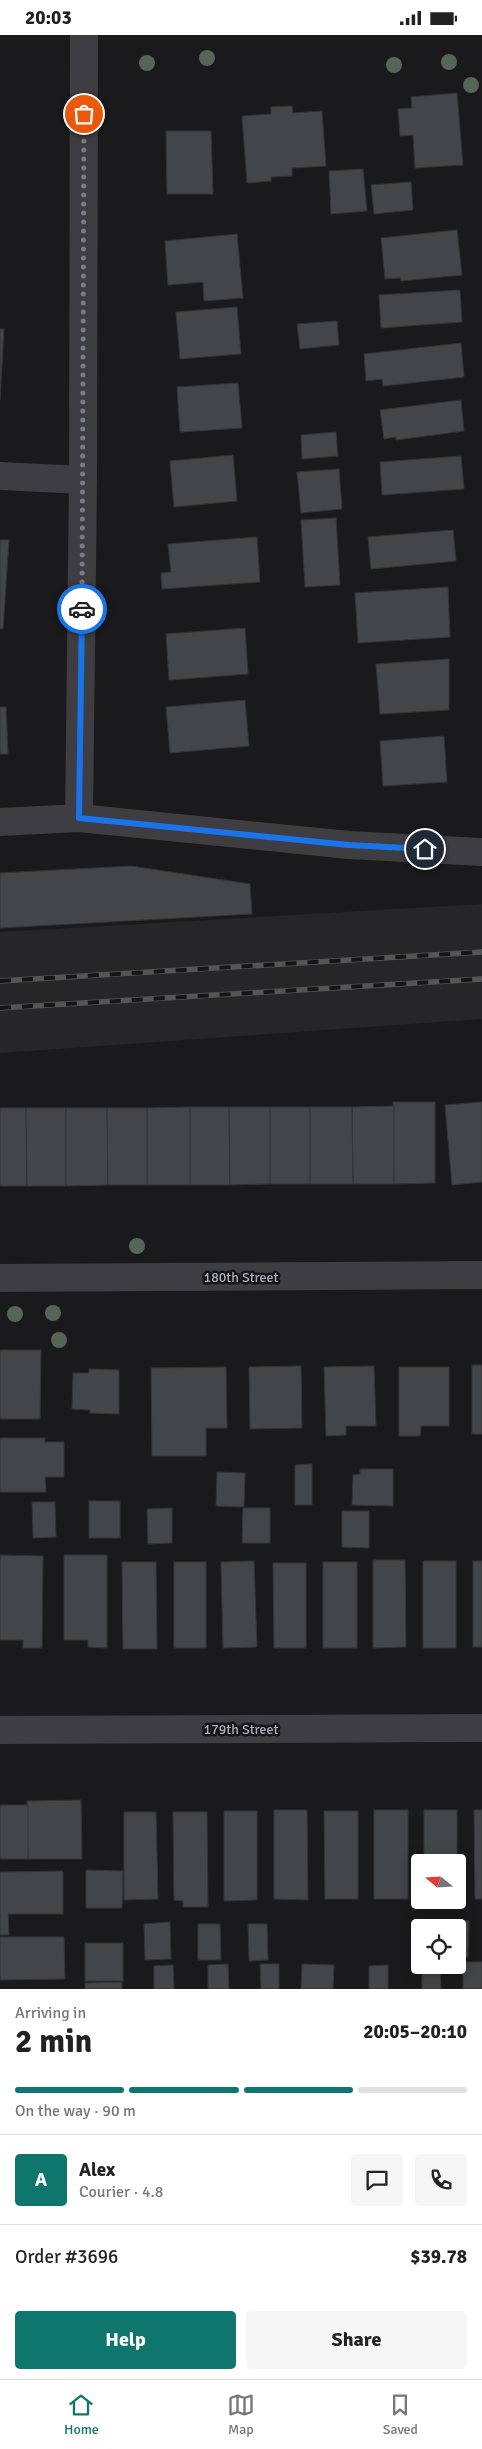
<!DOCTYPE html>
<html lang="en">
<head>
<meta charset="utf-8">
<style>
	body { margin:0; font-family:Signika,sans-serif; background:#f6f6f6; color:#222; height:100vh; display:flex; flex-direction:column; font-size:19px; white-space:nowrap }
	* { box-sizing:border-box; margin:0 }
	p { font-size:16px; color:#767676 }
	.icon { flex:none; width:28px; height:28px; fill:none; stroke:currentColor; stroke-width:2; stroke-linecap:round; stroke-linejoin:round }
	.map { position:relative; height:1954px; overflow:hidden }
	.panel { display:flex; flex-direction:column; background:#fff; flex:1 }
	.panel>* { flex:none }
	.needle { width:32px; rotate:288deg }
	.fabs { position:absolute; left:411px; top:1819px; display:grid; gap:10px }
	.fabs a { display:grid; place-items:center; width:55px; height:55px; border-radius:5px; background:#fff; box-shadow:0 2px 12px #0003; font-size:25px }
	.pin { position:absolute; display:grid; place-items:center; width:42px; height:42px; color:#fff; margin:-21px; border:2px solid #fff; border-radius:50%; box-shadow:0 1px 5px #0007 }
	.courier { position:absolute; display:grid; place-items:center; width:50px; height:50px; margin:-25px; border:4px solid #1a73e8; border-radius:50%; background:#fff; color:#222; box-shadow:0 1px 6px #0007 }
	.summary em { font-style:normal; font-weight:800 }
	.summary div { display:flex; flex-direction:column-reverse }
	.summary { display:flex; align-items:center; justify-content:space-between; height:85px; padding:0 15px }
	h1 { font-size:32px; font-weight:800; line-height:38px }
	.bar { display:grid; grid-template-columns:repeat(4,1fr); gap:8px 5px; align-content:center; height:60px; padding:0 15px }
	.bar i { height:6px; border-radius:4px; background:#e0e0e0 }
	.bar .on { background:#0f766e }
	.bar p { grid-column:span 4 }
	.line { display:flex; align-items:center; gap:12px; padding:0 15px; border-top:1px solid #e0e0e0 }
	.line div { flex:1 }
	.round { display:grid; place-items:center; flex:none; width:52px; height:52px; border-radius:5px; background:#f6f6f6 }
	.primary-button { display:flex; gap:10px; margin-top:auto; padding:10px 15px }
	.primary-button a { flex:1; height:58px; border-radius:5px; background:#0f766e; color:#fff; font-size:20px; font-weight:800; line-height:58px; text-align:center }
	.primary-button a+a { background:#f6f6f6; color:#222 }
	.status { display:flex; justify-content:space-between; align-items:center; height:35px; padding:0 25px; background:#fff; direction:ltr }
	.status svg { height:14px; fill:currentColor }
	.menu { display:flex; justify-content:space-around; align-items:center; height:70px; border-top:1px solid #e0e0e0; background:#fff; font-size:14px; color:#767676 }
	.menu a { display:grid; justify-items:center; gap:2px }
	.menu .on { color:#0f766e }
	.map>svg:first-child { display:block }
	.built { fill:#262628 }
	.building { fill:#444548; stroke:#343437 }
	.lines { fill:none; stroke-linecap:round; stroke-linejoin:round }
	.minor { stroke:#3d3d42; stroke-width:28 }
	.rail-casing { stroke:#54555b; stroke-width:5.5 }
	.rail { stroke:#151517; stroke-width:4; stroke-dasharray:11; stroke-linecap:butt }
	.tree { fill:#556558 }
	.done { stroke:#7a7c83; stroke-width:5; stroke-dasharray:0 9 }
	.route { stroke:#1a73e8; stroke-width:6 }
	.labels { text-anchor:middle; dominant-baseline:central; stroke-width:5; stroke-linejoin:round; paint-order:stroke }
	.street-label { font-size:14px; fill:#adb0ba; stroke:#151517 }
</style>
</head>
<body>
<div class="status"><b>20:03</b><svg viewBox="0 0 49 12"><path d="M0 12V9h3v3zM5 12V6h3v6zM10 12V3h3v9zM15 12V0h3v12zM26 1h20v11H26zM47 4h2v5h-2z"/></svg></div>
<div class="map">
<svg width="482" height="1954" viewBox="0 0 482 1954">
	<rect width="100%" height="100%" fill="#1a1a1c"/>
	<path class="built" d="M482 869V984L0 1018V897Z"/>
	<g class="building">
		<path d="M457 58 463 130 415 133 413 100 400 101 398 74 412 73 411 62Z"/>
		<path d="M292 71 293 78 322 76 326 131 292 133V141L271 142V146L247 148 242 81 271 79V72Z"/>
		<path d="M166 96H211L213 159H167Z"/>
		<path d="M363 134 367 176 331 179 329 136Z"/>
		<path d="M411 147 413 175 374 179 371 150Z"/>
		<path d="M457 195 462 240 401 246 400 243 385 244 381 203Z"/>
		<path d="M237 199 243 263 204 266 203 247 168 250 165 206Z"/>
		<path d="M460 255 462 287 381 293 379 260Z"/>
		<path d="M237 272 241 319 180 324 176 277Z"/>
		<path d="M337 286 339 310 300 314 297 289Z"/>
		<path d="M0 294H4L0 365Z"/>
		<path d="M461 308 464 342 383 351 382 344 366 346 364 319Z"/>
		<path d="M238 348 242 393 180 397 177 352Z"/>
		<path d="M461 365 464 396 396 405V402L384 404 380 375Z"/>
		<path d="M336 397 338 421 302 424 301 400Z"/>
		<path d="M233 420 237 466 174 472 170 426Z"/>
		<path d="M461 421 464 454 382 460 380 427Z"/>
		<path d="M339 434 342 474 301 478 297 437Z"/>
		<path d="M336 483 340 550 305 552 301 485Z"/>
		<path d="M453 495 456 526 371 534 368 502Z"/>
		<path d="M257 502 260 547 162 554 161 538 171 537 168 509Z"/>
		<path d="M0 505H9L3 594H0Z"/>
		<path d="M448 552 450 602 358 608 355 558Z"/>
		<path d="M245 593 248 639 169 645 166 599Z"/>
		<path d="M449 624V675L380 679 376 629Z"/>
		<path d="M245 665 249 711 170 718 166 672Z"/>
		<path d="M0 672H6L8 719H0Z"/>
		<path d="M444 701 447 747 383 751 380 706Z"/>
		<path d="M131 831 250 849 252 879 0 893V838Z"/>
		<path d="M393 1067H435V1148L394 1149Z"/>
		<path d="M482 1067V1147L452 1150 445 1070Z"/>
		<path d="M394 1071V1149H353L352 1072Z"/>
		<path d="M190 1072V1150H147V1073Z"/>
		<path d="M190 1072H229L230 1150H190Z"/>
		<path d="M229 1072H270V1149L230 1150Z"/>
		<rect x="270" y="1072" width="40" height="77"/>
		<path d="M310 1072H352L353 1149H310Z"/>
		<path d="M0 1073H26L27 1151H0Z"/>
		<path d="M26 1073H66V1151H27Z"/>
		<path d="M66 1073H107L108 1150 66 1151Z"/>
		<path d="M107 1073H147V1150H108Z"/>
		<path d="M0 1315H41L40 1384H0Z"/>
		<rect x="472" y="1330" width="10" height="69"/>
		<path d="M301 1331 302 1393 250 1394 249 1332Z"/>
		<path d="M374 1331 376 1391H346V1400L326 1401 324 1332Z"/>
		<path d="M226 1332 227 1393H206V1421H152L151 1333Z"/>
		<path d="M399 1332H449V1391H421L420 1401H399Z"/>
		<path d="M89 1334 119 1335V1379L90 1378V1375L72 1374 73 1338H89Z"/>
		<path d="M0 1403H45V1407H64V1442H45L46 1457H0Z"/>
		<path d="M312 1429V1470H295V1430Z"/>
		<path d="M360 1434H393V1471L352 1470 353 1440 360 1439Z"/>
		<path d="M217 1437 245 1438 244 1472 216 1471Z"/>
		<rect x="89" y="1466" width="31" height="37"/>
		<path d="M32 1467H55L56 1502 33 1503Z"/>
		<path d="M172 1473V1508L148 1509 147 1474Z"/>
		<path d="M243 1473H270V1508H242Z"/>
		<path d="M342 1476H369V1513L342 1512Z"/>
		<path d="M0 1520 43 1521 42 1613H23V1605H0Z"/>
		<path d="M64 1520H107V1613L88 1612V1605H64Z"/>
		<path d="M373 1525H405L406 1612 373 1613Z"/>
		<path d="M254 1526 257 1612 223 1613 221 1527Z"/>
		<rect x="423" y="1526" width="33" height="87"/>
		<rect x="473" y="1526" width="9" height="86"/>
		<path d="M122 1527H156L157 1614H123Z"/>
		<rect x="174" y="1527" width="32" height="86"/>
		<rect x="323" y="1527" width="34" height="86"/>
		<path d="M273 1528H306V1613H274Z"/>
		<path d="M81 1765 82 1824H28L27 1766Z"/>
		<rect x="0" y="1770" width="28" height="54"/>
		<path d="M274 1775H307L308 1865 274 1864Z"/>
		<rect x="374" y="1775" width="34" height="89"/>
		<rect x="424" y="1775" width="33" height="53"/>
		<path d="M474 1775H482V1864H475Z"/>
		<path d="M224 1776H257V1865L224 1866Z"/>
		<path d="M324 1776H358V1864H325Z"/>
		<path d="M124 1777H156L158 1864 124 1865Z"/>
		<path d="M173 1777H207L208 1872H183V1866L174 1865Z"/>
		<path d="M86 1835 123 1836 122 1873H86Z"/>
		<path d="M63 1836V1879H8L9 1900H0V1837Z"/>
		<path d="M445 1886H469L468 1922 458 1921V1892H444Z"/>
		<path d="M170 1887 171 1924 145 1925 144 1889Z"/>
		<path d="M198 1889H220L221 1925H198Z"/>
		<path d="M248 1889H267L268 1925 249 1926Z"/>
		<path d="M0 1902H64L65 1944 0 1945Z"/>
		<rect x="85" y="1908" width="38" height="38"/>
		<rect x="463" y="1927" width="19" height="27"/>
		<path d="M228 1929 229 1954H208V1930Z"/>
		<path d="M260 1929H279V1954H261Z"/>
		<path d="M302 1929 334 1930 333 1954H301Z"/>
		<path d="M173 1930 174 1954H154V1931Z"/>
		<path d="M388 1930V1954H369V1931Z"/>
		<path d="M422 1930H440L441 1954H422Z"/>
		<path d="M122 1947V1954H85V1948Z"/>
	</g>
	<g class="lines">
		<g class="minor">
			<path d="M0 441 83 445"/>
			<path d="M79 783 83 445 84 0"/>
			<path d="M0 787 79 783 349 810 482 817"/>
			<path d="M0 1243 482 1240"/>
			<path d="M0 1695 482 1693"/>
		</g>
		<defs>
			<g id="rail">
				<path d="M0 946 482 917"/>
				<path d="M0 973 482 944"/>
			</g>
		</defs>
		<use href="#rail" class="rail-casing"/>
		<use href="#rail" class="rail"/>
	</g>
	<g class="tree">
		<circle cx="207" cy="23" r="8"/>
		<circle cx="449" cy="27" r="8"/>
		<circle cx="147" cy="28" r="8"/>
		<circle cx="394" cy="30" r="8"/>
		<circle cx="471" cy="50" r="8"/>
		<circle cx="137" cy="1211" r="8"/>
		<circle cx="53" cy="1278" r="8"/>
		<circle cx="15" cy="1279" r="8"/>
		<circle cx="59" cy="1305" r="8"/>
	</g>
	<g class="lines">
		<path class="done" d="M82 574 84 79"/>
		<path class="route" d="M82 574 79 783 349 810 425 814"/>
	</g>
	<g class="labels">
		<g class="street-label">
			<text x="241" y="1242">180th Street</text>
			<text x="241" y="1694">179th Street</text>
		</g>
	</g>
</svg>
<div class="fabs">
<a><svg class="needle" viewBox="-14 -14 28 28"><path d="M0-13l5 13h-10z" fill="#e53935"/><path d="M0 13l5-13h-10z" fill="#767676"/></svg></a>
<a><svg class="icon" aria-label="locate" viewBox="0 0 24 24"><circle cx="12" cy="12" r="6"/><path d="M12 2v4M12 18v4M2 12h4M18 12h4"/></svg></a>
</div>
<div class="pin" style="left:84px;top:79px;background:#ea580c"><svg class="icon" aria-label="bag" viewBox="0 0 24 24"><path d="M5 8h14l-1 12H6zM9 8a3 3 0 0 1 6 0"/></svg></div>
<div class="pin" style="left:425px;top:814px;background:#1f2937"><svg class="icon" aria-label="home" viewBox="0 0 24 24"><path d="M3 11l9-7 9 7M6 9v11h12V9"/></svg></div>
<div class="courier" style="left:82px;top:574px"><svg class="icon" aria-label="car" viewBox="0 0 24 24"><path d="M5 17H2v-5l4-1 3-4h7l3 4 3 1v5h-3M9 17h6M6 11h13"/><circle cx="7" cy="17" r="2"/><circle cx="17" cy="17" r="2"/></svg></div>
</div>
<section class="panel">
<div class="summary"><div><h1>2 min</h1><p>Arriving in</p></div><em>20:05–20:10</em></div>
<div class="bar"><i class="on"></i><i class="on"></i><i class="on"></i><i></i><p>On the way · 90 m</p></div>
<div class="line" style="height:90px"><b class="round" style="background:#0f766e;color:#fff">A</b><div><b>Alex</b><p>Courier · 4.8</p></div><a class="round"><svg class="icon" aria-label="chat" viewBox="0 0 24 24"><path d="M4 5h16v11H9l-5 4z"/></svg></a><a class="round"><svg class="icon" aria-label="phone" viewBox="0 0 24 24"><path d="M5 4h4l2 5-3 2q2 4 5 5l2-3 5 2v4C11 20 4 13 5 4z"/></svg></a></div>
<div class="line" style="height:65px"><div>Order #3696</div><b>$39.78</b></div>
<div class="primary-button"><a>Help</a><a>Share</a></div>
</section>
<nav class="menu">
<a class="on"><svg class="icon" aria-label="home" viewBox="0 0 24 24"><path d="M3 11l9-7 9 7M6 9v11h12V9"/></svg>Home</a>
<a><svg class="icon" aria-label="map" viewBox="0 0 24 24"><path d="M3 6l6-2 6 2 6-2v14l-6 2-6-2-6 2zM9 4v14M15 6v14"/></svg>Map</a>
<a><svg class="icon" aria-label="saved" viewBox="0 0 24 24"><path d="M7 4h10v16l-5-4-5 4z"/></svg>Saved</a>
</nav>
</body>
</html>
